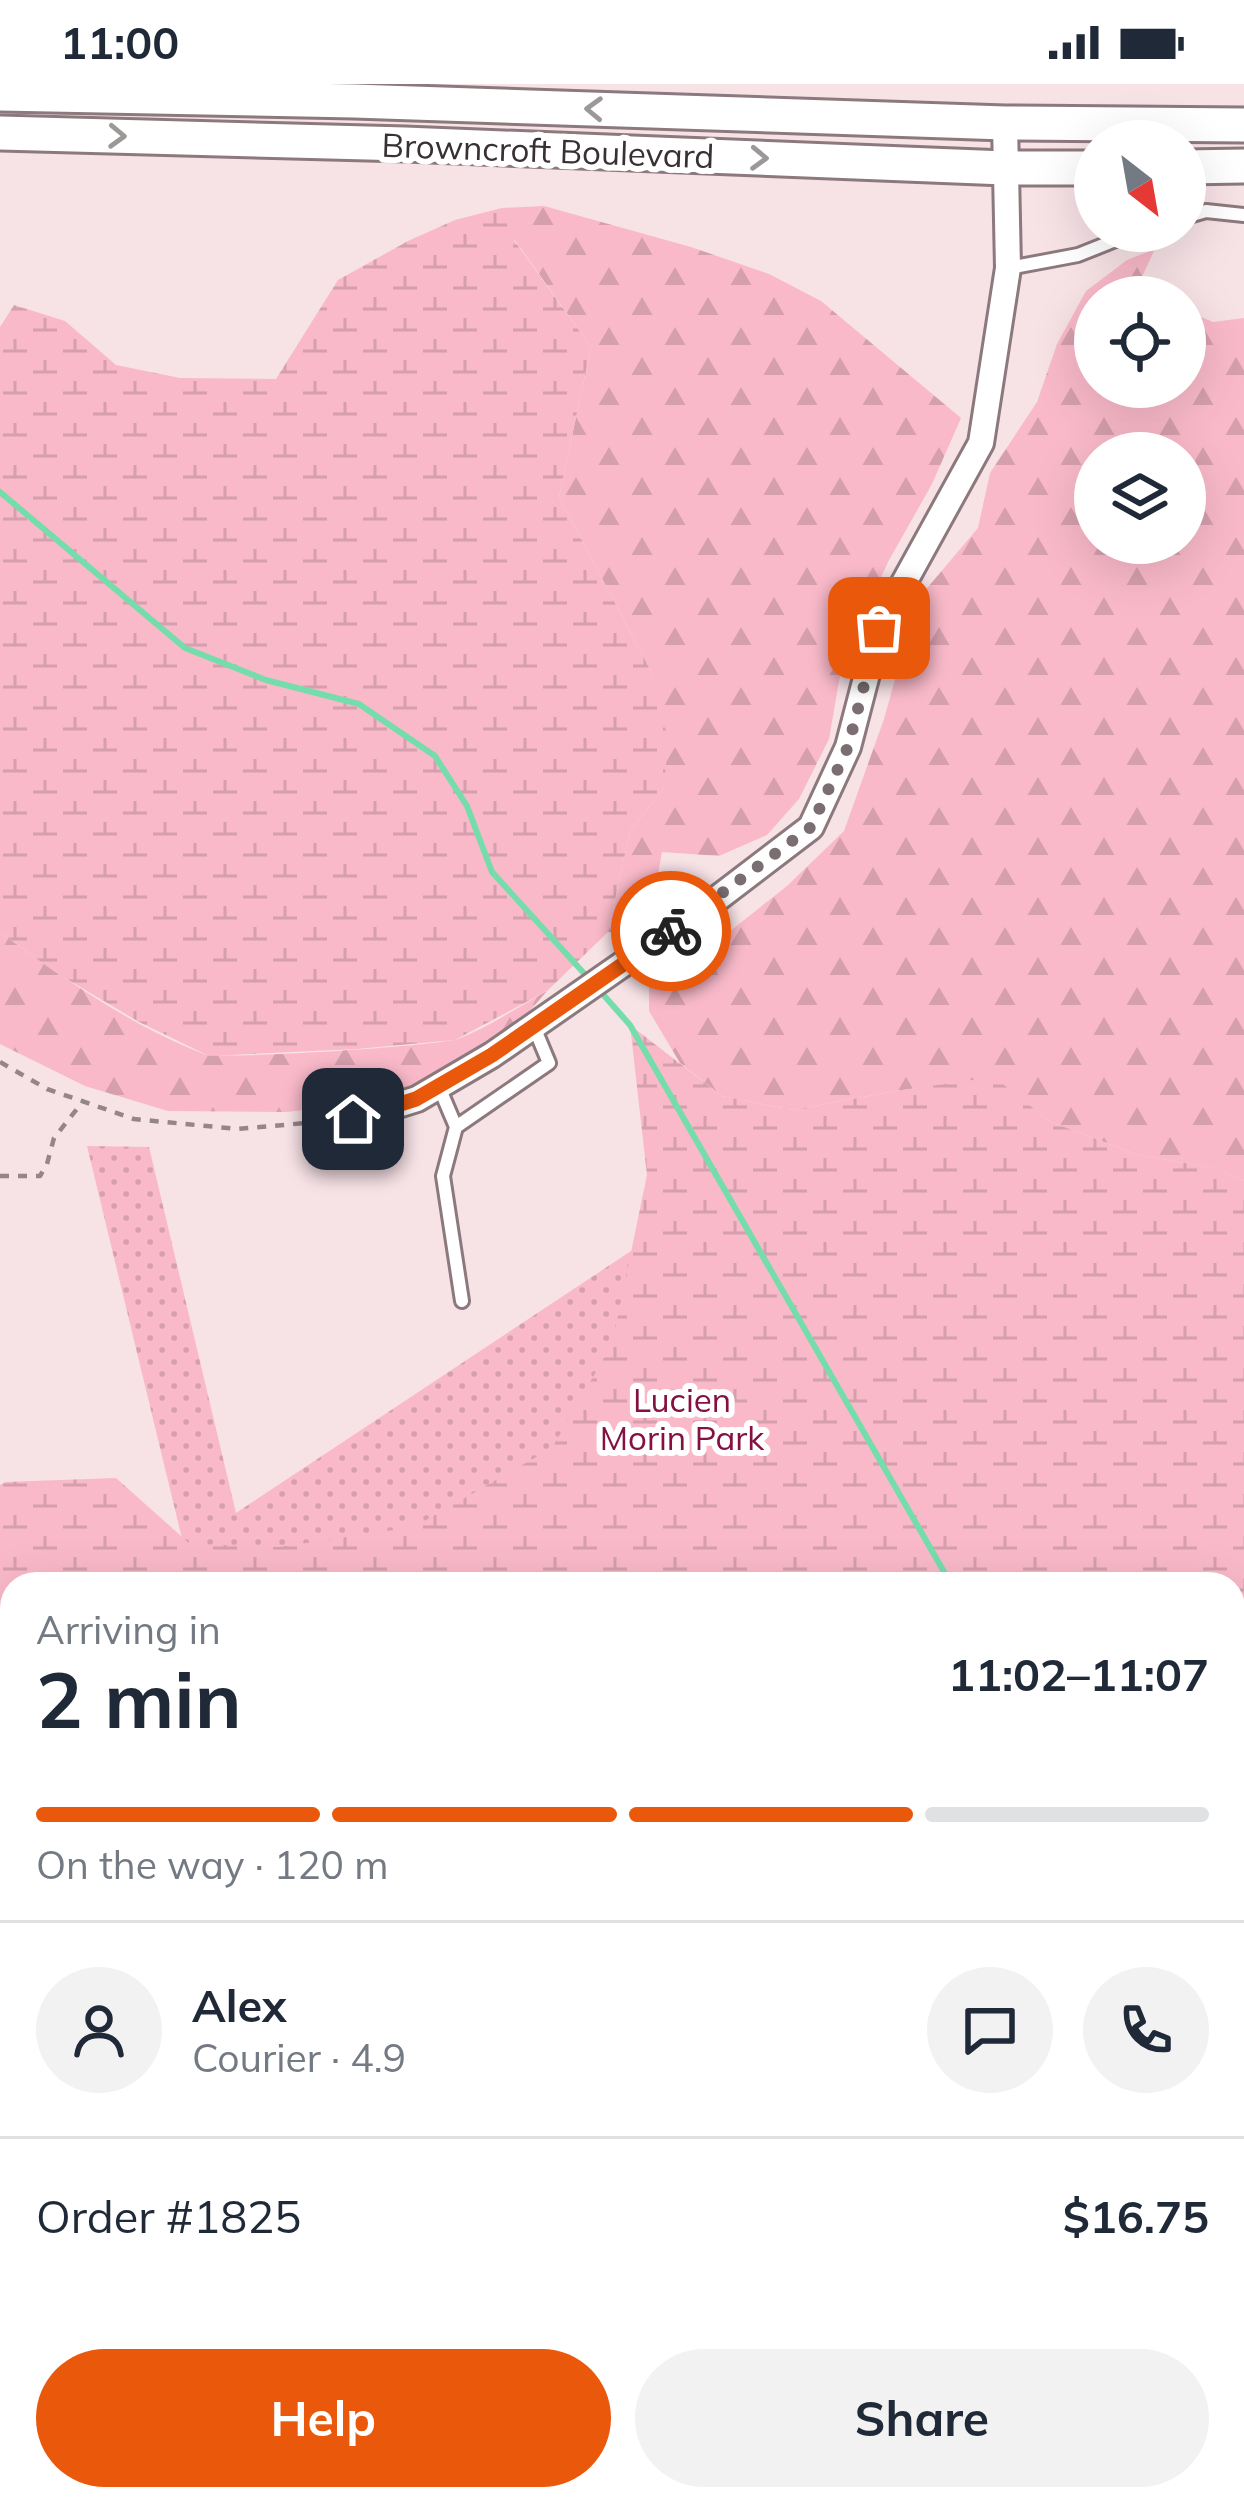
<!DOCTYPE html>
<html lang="en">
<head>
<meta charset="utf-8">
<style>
	body { margin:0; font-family:Mulish,sans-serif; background:#f2f2f3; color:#1f2937; height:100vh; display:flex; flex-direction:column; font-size:45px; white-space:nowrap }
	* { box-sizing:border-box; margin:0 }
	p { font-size:39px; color:#747a83 }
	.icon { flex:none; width:66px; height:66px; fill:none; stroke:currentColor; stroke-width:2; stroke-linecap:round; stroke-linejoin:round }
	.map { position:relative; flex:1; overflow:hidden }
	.details { position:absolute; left:0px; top:1488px; width:1245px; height:939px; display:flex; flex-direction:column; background:#fff; border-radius:36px 36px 0 0; box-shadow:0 12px 48px #0002 }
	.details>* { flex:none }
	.needle { width:78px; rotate:149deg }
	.fabs { position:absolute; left:1074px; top:36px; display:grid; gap:24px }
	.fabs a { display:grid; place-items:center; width:132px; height:132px; border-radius:50%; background:#fff; box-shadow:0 12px 48px #0002; font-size:60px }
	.pin { position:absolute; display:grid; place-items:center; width:102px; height:102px; color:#fff; margin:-51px; border-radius:24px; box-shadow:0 6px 18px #0006 }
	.courier { position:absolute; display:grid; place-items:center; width:120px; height:120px; margin:-60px; border:9px solid #ea580c; border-radius:50%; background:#fff; color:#222; box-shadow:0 3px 15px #0007 }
	.head em { font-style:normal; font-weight:700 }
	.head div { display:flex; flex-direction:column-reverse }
	.head { display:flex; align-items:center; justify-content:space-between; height:204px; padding:0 36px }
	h1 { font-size:78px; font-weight:700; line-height:90px }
	.bar { display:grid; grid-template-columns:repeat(4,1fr); gap:18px 12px; align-content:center; height:144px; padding:0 36px }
	.bar i { height:15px; border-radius:9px; background:#e0e1e3 }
	.bar .current { background:#ea580c }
	.bar p { grid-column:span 4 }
	.line { display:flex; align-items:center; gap:30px; padding:0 36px; border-top:3px solid #e0e1e3 }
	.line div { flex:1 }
	.round { display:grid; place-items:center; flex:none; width:126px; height:126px; border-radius:63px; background:#f2f2f3 }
	.button { display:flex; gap:24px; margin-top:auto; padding:24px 36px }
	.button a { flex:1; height:138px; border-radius:72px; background:#ea580c; color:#fff; font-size:48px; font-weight:700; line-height:138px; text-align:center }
	.button a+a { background:#f2f2f3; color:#1f2937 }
	.status { display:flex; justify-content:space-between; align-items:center; height:84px; padding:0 60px; background:#fff; direction:ltr }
	.status svg { height:33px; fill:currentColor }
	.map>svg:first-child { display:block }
	.grass { fill:url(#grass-dots) }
	.forest { fill:url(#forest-firs); fill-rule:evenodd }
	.wetland { fill:url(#wetland-marsh) }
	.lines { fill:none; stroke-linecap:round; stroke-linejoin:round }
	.stream { stroke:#75ddab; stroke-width:6 }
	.lane-casing { stroke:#8c797d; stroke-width:18 }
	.street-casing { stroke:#8c797d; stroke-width:30 }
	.secondary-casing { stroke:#8c797d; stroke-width:39 }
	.path { stroke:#948588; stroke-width:4.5; stroke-dasharray:9 9; stroke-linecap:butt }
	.lane { stroke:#fff; stroke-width:12 }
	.street { stroke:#fff; stroke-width:24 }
	.secondary { stroke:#fff; stroke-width:33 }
	.oneway { stroke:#9c9898 }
	.done { stroke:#7b6e71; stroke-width:12; stroke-dasharray:0 21.6 }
	.route { stroke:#ea580c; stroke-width:15 }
	.labels { text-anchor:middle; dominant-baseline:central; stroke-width:12; stroke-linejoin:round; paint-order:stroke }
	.street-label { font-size:33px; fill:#383032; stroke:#fff }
	.park-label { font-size:33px; fill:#851042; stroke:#fff }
</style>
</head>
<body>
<div class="status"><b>11:00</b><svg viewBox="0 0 49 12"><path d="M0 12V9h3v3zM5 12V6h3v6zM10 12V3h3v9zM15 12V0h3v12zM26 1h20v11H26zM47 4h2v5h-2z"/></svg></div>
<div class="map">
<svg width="1244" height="2425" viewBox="0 0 1244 2425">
	<defs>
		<pattern id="grass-dots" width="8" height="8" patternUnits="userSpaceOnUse" patternTransform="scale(3)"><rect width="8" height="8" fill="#f9b9c9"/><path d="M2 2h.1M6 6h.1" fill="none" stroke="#d69fad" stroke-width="1.8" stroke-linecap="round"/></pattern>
		<pattern id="forest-firs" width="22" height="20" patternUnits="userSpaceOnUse" patternTransform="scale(3)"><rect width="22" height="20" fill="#f9b9c9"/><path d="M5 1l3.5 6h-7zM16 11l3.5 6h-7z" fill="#d69fad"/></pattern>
		<pattern id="wetland-marsh" width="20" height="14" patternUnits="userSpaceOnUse" patternTransform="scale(3)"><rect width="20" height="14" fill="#f9b9c9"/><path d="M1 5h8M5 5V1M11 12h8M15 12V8" fill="none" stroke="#d69fad"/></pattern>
	</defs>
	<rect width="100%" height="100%" fill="#f7e2e6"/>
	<path class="grass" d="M87 1062 149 1063 236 1429 726 1104 881 1336 193 1500Z"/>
	<g class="forest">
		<path d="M544 122 691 163 769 190 821 217 961 334 932 400 888 478 842 580 829 655 799 715 767 751 719 772 662 768 656 801 629 850 608 848 630 747 664 704 653 591 559 413 591 263 514 155Z"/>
		<path d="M1155 165 1134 210 1143 213H1095V303H1185V226L1213 238 1244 234V1097L1214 1084 1138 1071 1049 1037 994 994 895 1007 793 1026 722 1012 680 979 649 927V897L690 879 787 802 844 747 884 635 917 516 978 444 990 389 1037 318 1057 260 1086 207 1127 176ZM1095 369H1185V459H1095Z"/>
		<path d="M0 848C63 894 131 942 204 970 221 976 438 962 458 955 489 943 518 923 547 907L521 937 449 987 374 1018 287 1028 168 1027 85 1002 0 960Z"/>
	</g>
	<g class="wetland">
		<path d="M544 122 514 156 591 263 559 413 653 591 668 656 664 704 630 747 608 848 547 907 455 956 357 965 209 972 139 938 55 888 0 848V243L14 221 65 237 116 281 180 294 276 295 338 196 408 157 455 136 502 124Z"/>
		<path d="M630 941 722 1012 793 1026 895 1007 994 993 1049 1037 1138 1071 1215 1084 1244 1097V2425H782L763 2415H1233V1500H12V1645L0 1646V1401L5 1398 116 1394 190 1460 279 1463 414 1443 552 1364 612 1260 647 1091Z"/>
	</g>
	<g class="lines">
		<g class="stream">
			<path d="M0 408 185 564 266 596 359 620 435 672 467 722 492 788 591 897"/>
			<path d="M600 907 630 941 951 1500"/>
			<path d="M1233 1979 1244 1986"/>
		</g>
		<defs>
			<g id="lane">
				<path d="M1185 133 1206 127 1244 131"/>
				<path d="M1009 184 1078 171 1138 147"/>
				<path d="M439 1003 456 1043 443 1092 462 1217"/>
				<path d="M456 1043 549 979 534 943"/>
			</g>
			<g id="street">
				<path d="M353 1035 417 1015 492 971 718 814 811 743 848 663 879 544 981 359 1008 184 1005 39"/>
				<path d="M0 2265 9 2236"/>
				<path d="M0 2318C8 2359 16 2385 1 2425"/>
				<path d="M287 2415 294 2425"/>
			</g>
			<g id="secondary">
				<path d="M0 10 354 17 1005 39 1244 41"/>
				<path d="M0 49 405 60 1005 84H1095"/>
				<path d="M1185 83 1244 82"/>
			</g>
		</defs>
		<use href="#lane" class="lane-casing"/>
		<use href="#street" class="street-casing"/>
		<use href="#secondary" class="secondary-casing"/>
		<g class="path">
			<path d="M0 978 47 1005 134 1035 237 1045 329 1037"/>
			<path d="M0 1092H40L47 1080 54 1054 84 1016"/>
			<path d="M0 1685 12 1686"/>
			<path d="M0 1795 12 1791"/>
			<path d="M593 2415 611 2425"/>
		</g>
		<use href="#lane" class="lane"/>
		<use href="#street" class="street"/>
		<use href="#secondary" class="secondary"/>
	</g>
	<defs><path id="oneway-chevron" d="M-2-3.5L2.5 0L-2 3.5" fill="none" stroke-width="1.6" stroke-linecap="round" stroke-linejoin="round" transform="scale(3)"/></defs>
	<g class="oneway">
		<use href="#oneway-chevron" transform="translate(594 25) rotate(-178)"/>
		<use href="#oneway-chevron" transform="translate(117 52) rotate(2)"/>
		<use href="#oneway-chevron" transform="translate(759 74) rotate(2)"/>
	</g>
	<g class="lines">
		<path class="done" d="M671 847 811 743 848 663 879 544"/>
		<path class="route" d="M353 1035 416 1015 492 971 671 847"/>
	</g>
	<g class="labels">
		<g class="street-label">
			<text transform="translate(548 66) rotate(2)">Browncroft Boulevard</text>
		</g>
		<g class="park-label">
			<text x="682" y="1315">Lucien<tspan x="682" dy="38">Morin Park</tspan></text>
		</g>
	</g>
</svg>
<div class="fabs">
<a><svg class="needle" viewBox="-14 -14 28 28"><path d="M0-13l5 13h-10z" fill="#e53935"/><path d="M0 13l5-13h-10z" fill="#747a83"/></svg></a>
<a><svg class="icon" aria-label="locate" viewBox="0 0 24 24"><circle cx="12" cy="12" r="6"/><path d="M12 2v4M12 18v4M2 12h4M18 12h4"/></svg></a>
<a><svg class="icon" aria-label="layers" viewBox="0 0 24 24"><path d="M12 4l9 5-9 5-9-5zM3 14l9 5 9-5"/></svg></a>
</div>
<div class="pin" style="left:879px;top:544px;background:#ea580c"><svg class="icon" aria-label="bag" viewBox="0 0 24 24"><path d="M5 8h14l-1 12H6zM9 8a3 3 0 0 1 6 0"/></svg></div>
<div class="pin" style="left:353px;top:1035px;background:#1f2937"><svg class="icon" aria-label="home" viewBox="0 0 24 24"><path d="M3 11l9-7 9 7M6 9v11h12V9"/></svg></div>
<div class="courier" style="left:671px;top:847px"><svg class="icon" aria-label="bike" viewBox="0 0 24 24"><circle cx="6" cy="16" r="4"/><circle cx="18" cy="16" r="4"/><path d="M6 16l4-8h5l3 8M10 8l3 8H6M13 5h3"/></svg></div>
<section class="details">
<div class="head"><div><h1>2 min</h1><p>Arriving in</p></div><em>11:02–11:07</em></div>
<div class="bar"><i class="current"></i><i class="current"></i><i class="current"></i><i></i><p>On the way · 120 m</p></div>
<div class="line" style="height:216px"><a class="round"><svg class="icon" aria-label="person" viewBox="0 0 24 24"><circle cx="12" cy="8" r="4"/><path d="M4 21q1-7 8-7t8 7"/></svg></a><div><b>Alex</b><p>Courier · 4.9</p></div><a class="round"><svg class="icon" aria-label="chat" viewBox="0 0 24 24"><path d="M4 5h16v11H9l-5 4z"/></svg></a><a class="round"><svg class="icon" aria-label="phone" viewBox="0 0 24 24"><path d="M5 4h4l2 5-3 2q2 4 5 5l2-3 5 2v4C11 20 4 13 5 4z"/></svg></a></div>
<div class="line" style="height:156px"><div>Order #1825</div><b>$16.75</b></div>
<div class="button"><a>Help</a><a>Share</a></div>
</section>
</div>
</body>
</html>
